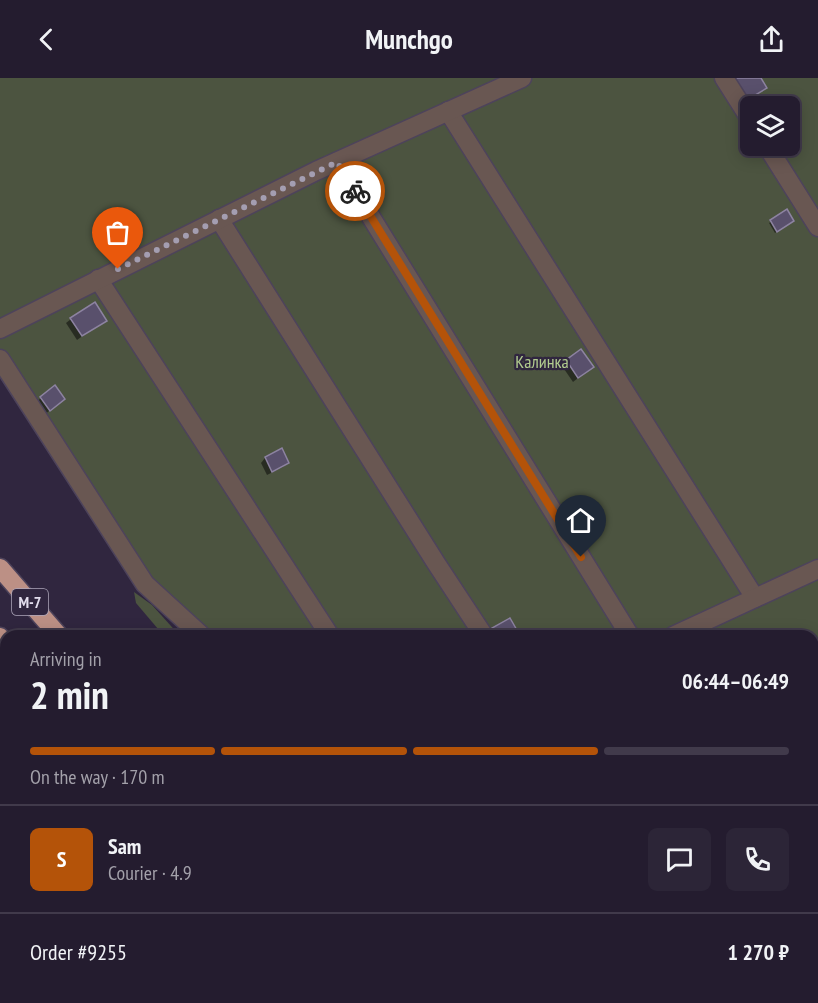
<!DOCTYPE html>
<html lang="en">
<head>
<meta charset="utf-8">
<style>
	body { margin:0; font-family:"PT Sans Narrow",sans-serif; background:#2c2537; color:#f1f3f6; height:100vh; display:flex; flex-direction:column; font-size:22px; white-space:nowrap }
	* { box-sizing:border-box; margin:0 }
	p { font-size:20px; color:#a3a1aa }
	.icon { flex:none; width:33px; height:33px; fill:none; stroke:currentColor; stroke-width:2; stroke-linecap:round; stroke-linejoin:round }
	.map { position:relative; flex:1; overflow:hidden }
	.side { position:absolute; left:0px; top:552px; width:819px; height:374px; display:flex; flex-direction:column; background:#241c2f; border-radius:18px 18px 0 0; box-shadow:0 3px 15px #0003,0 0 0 2px #413a4b }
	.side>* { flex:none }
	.fabs { position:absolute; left:740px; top:18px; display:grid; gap:12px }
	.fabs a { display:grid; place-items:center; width:60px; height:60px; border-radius:9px; background:#241c2f; box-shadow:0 3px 15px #0003,0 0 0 2px #413a4b; font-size:30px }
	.pin { position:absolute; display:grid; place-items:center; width:51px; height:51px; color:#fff; margin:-62px -26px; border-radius:50% 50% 50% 0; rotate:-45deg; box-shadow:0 0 6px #0007 }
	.pin .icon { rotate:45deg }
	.courier { position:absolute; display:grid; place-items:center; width:60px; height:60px; margin:-30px; border:4px solid #b45309; border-radius:50%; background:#fff; color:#222; box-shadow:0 2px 8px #0007 }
	.headline em { font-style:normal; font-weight:600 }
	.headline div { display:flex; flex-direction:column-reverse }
	.headline { display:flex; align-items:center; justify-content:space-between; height:102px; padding:0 30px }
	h1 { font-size:39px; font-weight:600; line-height:45px }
	.bar { display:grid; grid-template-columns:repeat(4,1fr); gap:9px 6px; align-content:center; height:72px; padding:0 30px }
	.bar i { height:8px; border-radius:4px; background:#413a4b }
	.bar .current { background:#b45309 }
	.bar p { grid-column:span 4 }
	.line { display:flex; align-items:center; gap:15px; padding:0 30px; border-top:2px solid #413a4b }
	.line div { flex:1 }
	.round { display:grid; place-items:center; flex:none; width:63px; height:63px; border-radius:9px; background:#2c2537 }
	header { display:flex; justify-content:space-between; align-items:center; height:78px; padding:0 30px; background:#241c2f; font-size:27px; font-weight:600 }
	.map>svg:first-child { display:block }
	.green { fill:#4c5440; fill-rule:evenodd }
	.shadow { fill:#0007 }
	.building { fill:#59506c; stroke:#8d83a1; stroke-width:1.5 }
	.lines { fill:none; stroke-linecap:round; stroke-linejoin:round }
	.minor-casing { stroke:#4d435b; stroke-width:21 }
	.highway-casing { stroke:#4d435b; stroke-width:21 }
	.minor { stroke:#695752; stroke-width:18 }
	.highway { stroke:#bc9085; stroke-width:18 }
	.done { stroke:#a49eb1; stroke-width:6; stroke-dasharray:0 10.8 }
	.route { stroke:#b45309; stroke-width:8 }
	.labels { text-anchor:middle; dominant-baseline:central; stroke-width:4.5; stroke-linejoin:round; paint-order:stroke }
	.shield { fill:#30263f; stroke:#ada7ba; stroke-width:1.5 }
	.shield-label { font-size:16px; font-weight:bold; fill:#e3deee }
	.park-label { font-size:18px; fill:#b2cc8f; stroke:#30263f }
</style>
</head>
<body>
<header><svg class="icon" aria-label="back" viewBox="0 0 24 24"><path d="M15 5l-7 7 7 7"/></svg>Munchgo<svg class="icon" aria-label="share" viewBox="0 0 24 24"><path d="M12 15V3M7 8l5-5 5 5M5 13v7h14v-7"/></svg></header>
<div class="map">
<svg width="818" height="925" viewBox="0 0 818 925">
	<rect width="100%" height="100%" fill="#30263f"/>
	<g class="green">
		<path d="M0 0H818V925H562L557 920H813V558H194L141 510 0 289ZM750 28H789V68H750Z"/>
		<path d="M134 514 152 527 180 558H164L136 525Z"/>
		<path d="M0 629 6 636V920H282L287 925H0Z"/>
	</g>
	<g class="shadow">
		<path d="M786 133 791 145 775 155 769 145Z"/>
		<path d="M71 241 105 242 77 262 66 245Z"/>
		<path d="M567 283 592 289 573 304 562 288Z"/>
		<path d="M55 309 59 326 45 336 36 324Z"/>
		<path d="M281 372 287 385 283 389 267 397 261 385 265 380Z"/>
	</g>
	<g class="building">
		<path d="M734 0H761L767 10 747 22Z"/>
		<path d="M787 131 794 143 777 154 770 142Z"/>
		<path d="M95 224 107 243 82 258 70 240Z"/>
		<path d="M581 271 594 289 578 300 566 282Z"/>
		<path d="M55 307 65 321 50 333 40 319Z"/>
		<path d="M282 370 289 385 272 394 265 379Z"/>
		<path d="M510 540 518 554 511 558H496L492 550Z"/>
		<path d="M6 801V820L2 823 0 820V806Z"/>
	</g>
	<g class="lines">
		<defs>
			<g id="minor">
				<path d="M724 0 750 41"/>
				<path d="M448 33 755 520"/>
				<path d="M767 68 818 149"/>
				<path d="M337 84 630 558"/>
				<path d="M219 141 436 485 484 558"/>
				<path d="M98 201 330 558"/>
				<path d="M0 251 316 93 522 0"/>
				<path d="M0 281 145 506 202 558"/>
				<path d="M673 558 818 491"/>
				<path d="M813 695 818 703"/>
				<path d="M0 770 6 777"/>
				<path d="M766 920 769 925"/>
			</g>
			<g id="highway">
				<path d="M0 490 59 558"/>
				<path d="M0 559 6 566"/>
				<path d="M335 920 340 925"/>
				<path d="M401 920 406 925"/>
			</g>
		</defs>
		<use href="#minor" class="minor-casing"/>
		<use href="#highway" class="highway-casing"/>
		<use href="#minor" class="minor"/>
		<use href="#highway" class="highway"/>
	</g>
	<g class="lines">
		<path class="done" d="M118 191 337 84 355 113"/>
		<path class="route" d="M355 113 581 479"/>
	</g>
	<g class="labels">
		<rect class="shield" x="12" y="511" width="36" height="26" rx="4.5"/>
		<g class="shield-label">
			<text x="30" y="524">М-7</text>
		</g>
		<g class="park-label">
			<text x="542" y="283">Калинка</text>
		</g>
	</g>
</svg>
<div class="fabs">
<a><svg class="icon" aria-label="layers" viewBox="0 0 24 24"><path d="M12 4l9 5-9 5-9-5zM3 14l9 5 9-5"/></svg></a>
</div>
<div class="pin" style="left:118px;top:191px;background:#ea580c"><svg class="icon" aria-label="bag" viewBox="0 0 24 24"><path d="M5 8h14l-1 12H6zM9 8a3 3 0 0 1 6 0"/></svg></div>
<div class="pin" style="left:581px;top:479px;background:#1f2937"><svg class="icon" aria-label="home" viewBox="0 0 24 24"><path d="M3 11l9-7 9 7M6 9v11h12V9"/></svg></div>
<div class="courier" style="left:355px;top:113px"><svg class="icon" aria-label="bike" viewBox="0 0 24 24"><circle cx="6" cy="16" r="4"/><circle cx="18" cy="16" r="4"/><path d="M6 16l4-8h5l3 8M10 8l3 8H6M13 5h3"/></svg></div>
<section class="side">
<div class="headline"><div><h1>2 min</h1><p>Arriving in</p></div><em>06:44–06:49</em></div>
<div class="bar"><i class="current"></i><i class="current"></i><i class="current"></i><i></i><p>On the way · 170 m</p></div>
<div class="line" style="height:108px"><b class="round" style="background:#b45309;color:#fff">S</b><div><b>Sam</b><p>Courier · 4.9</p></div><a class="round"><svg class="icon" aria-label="chat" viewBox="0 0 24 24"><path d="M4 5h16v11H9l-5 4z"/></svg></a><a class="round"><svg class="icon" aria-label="phone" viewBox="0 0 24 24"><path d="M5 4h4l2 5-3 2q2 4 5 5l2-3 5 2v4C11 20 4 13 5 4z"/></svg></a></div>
<div class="line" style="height:78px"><div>Order #9255</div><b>1 270 ₽</b></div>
</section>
</div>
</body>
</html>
